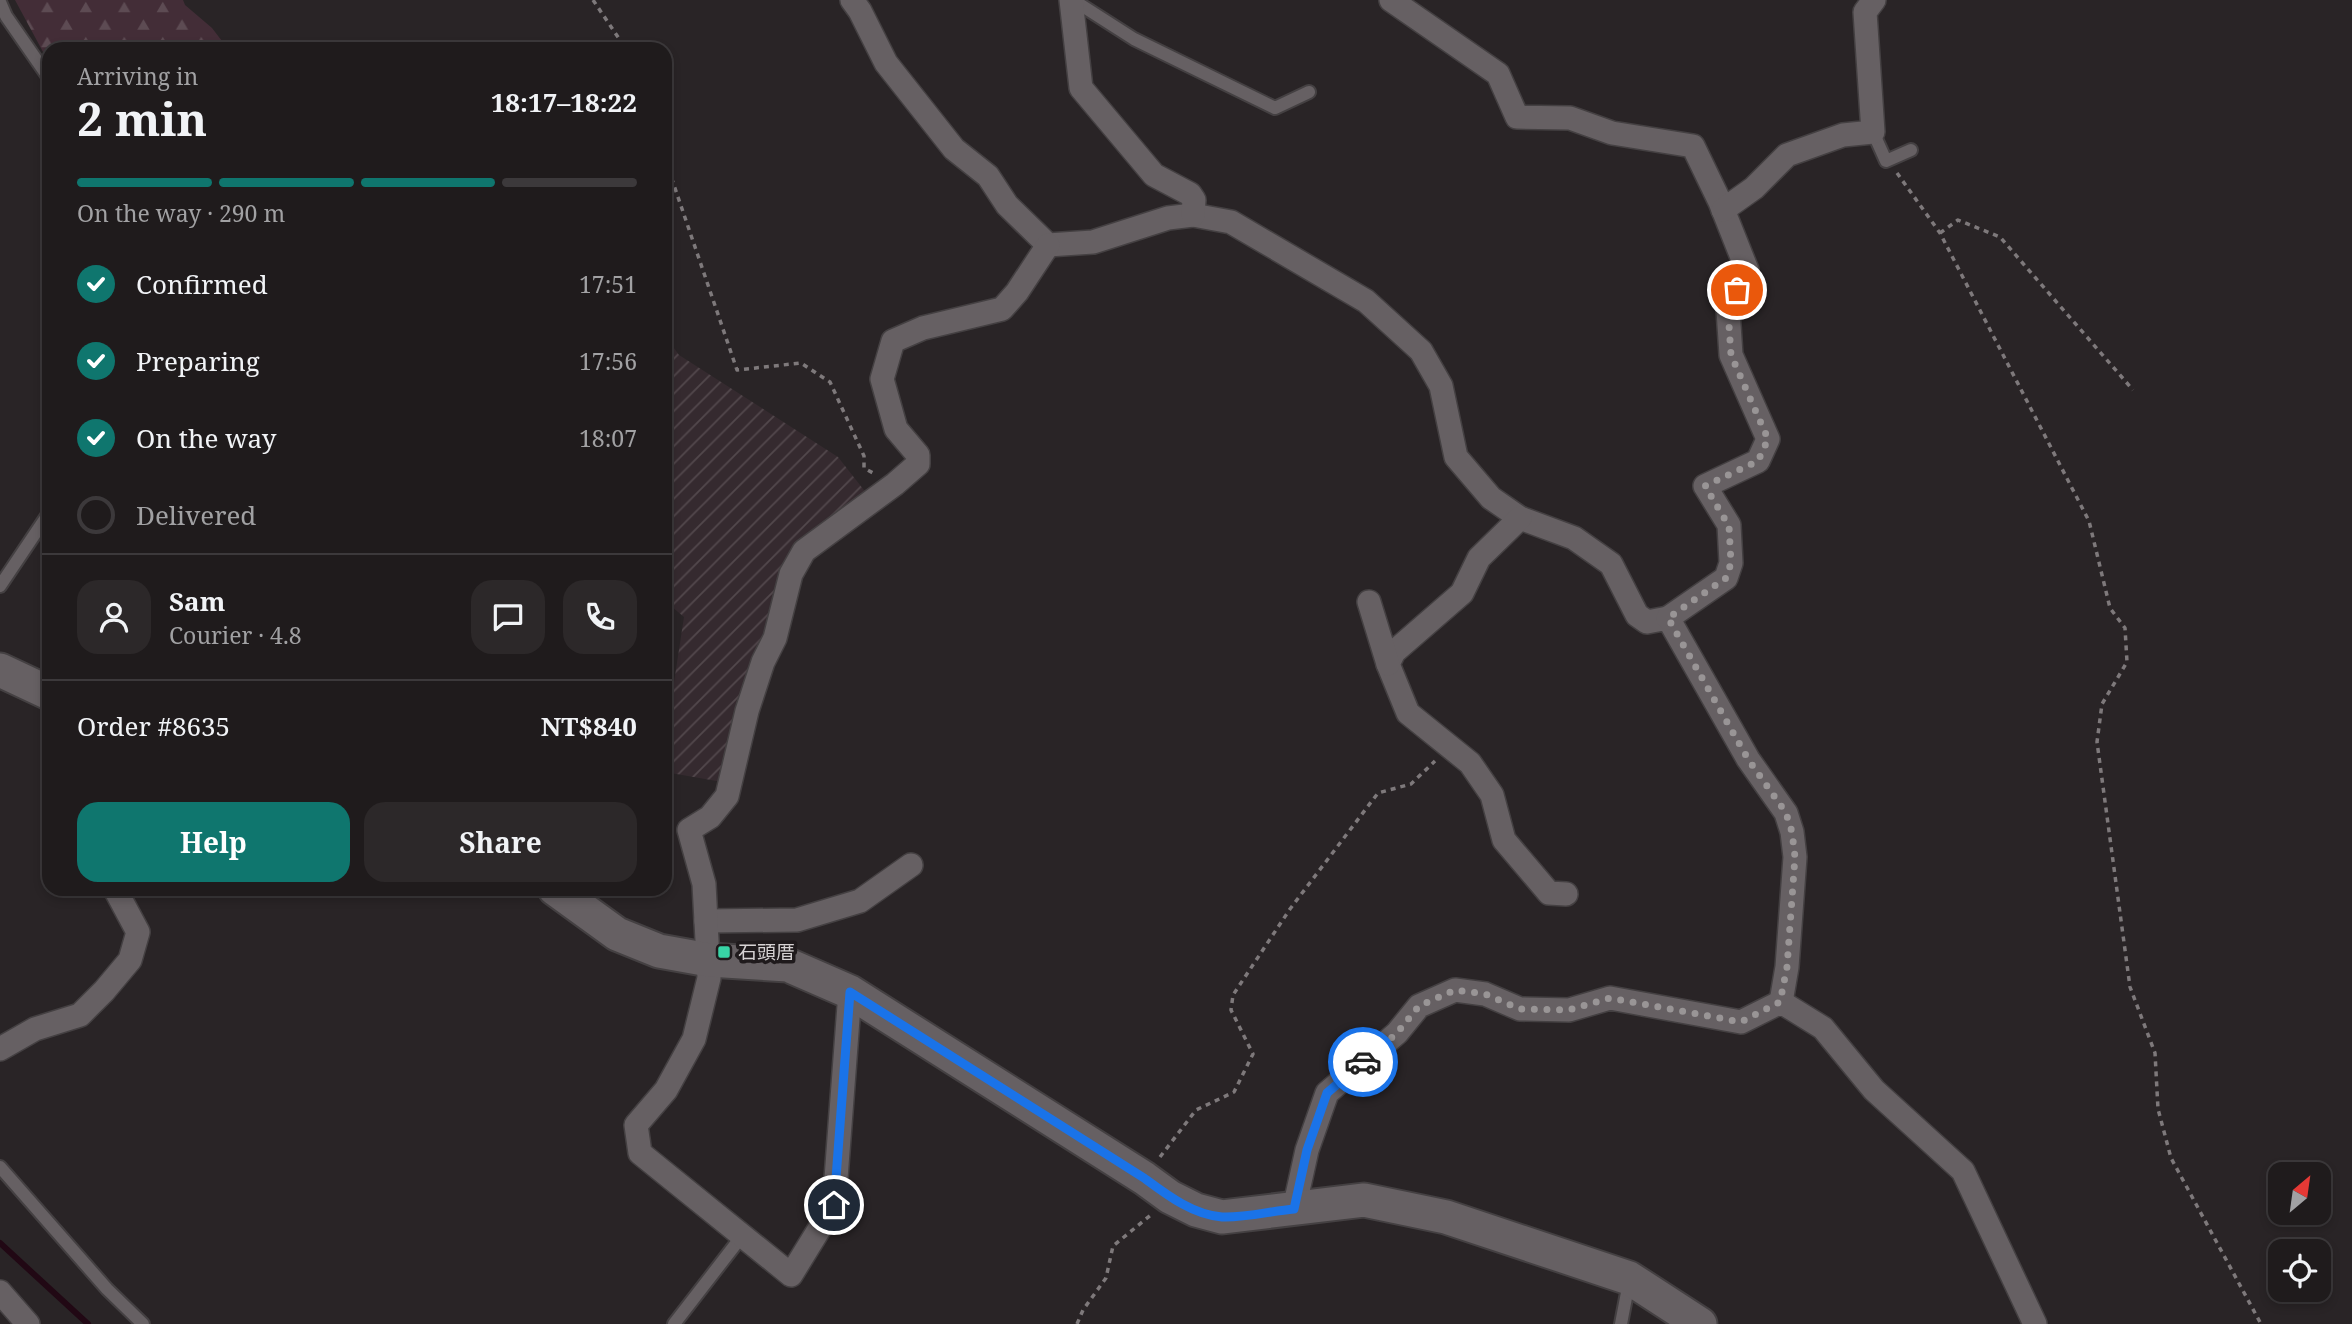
<!DOCTYPE html>
<html lang="en">
<head>
<meta charset="utf-8">
<style>
	body { margin:0; font-family:"Noto Serif","Noto Sans TC",serif; background:#2c2829; color:#f1f3f6; height:100vh; display:flex; flex-direction:column; font-size:26px; white-space:nowrap }
	* { box-sizing:border-box; margin:0 }
	p { font-size:23px; color:#a1a1a3 }
	.icon { flex:none; width:38px; height:38px; fill:none; stroke:currentColor; stroke-width:2; stroke-linecap:round; stroke-linejoin:round }
	.map { position:relative; flex:1; overflow:hidden }
	.details { position:absolute; left:42px; top:42px; width:630px; height:854px; display:flex; flex-direction:column; background:#1f1b1c; border-radius:21px; box-shadow:0 4px 10px #0003,0 0 0 2px #3c393b }
	.details>* { flex:none }
	.needle { width:46px; rotate:29deg }
	.tools { position:absolute; left:2268px; top:1162px; display:grid; gap:14px }
	.tools a { display:grid; place-items:center; width:63px; height:63px; border-radius:14px; background:#1f1b1c; box-shadow:0 4px 10px #0003,0 0 0 2px #3c393b; font-size:35px }
	.pin { position:absolute; display:grid; place-items:center; width:60px; height:60px; color:#fff; margin:-30px; border:4px solid #fff; border-radius:50%; box-shadow:0 2px 7px #0007 }
	.courier { position:absolute; display:grid; place-items:center; width:70px; height:70px; margin:-35px; border:5px solid #1a73e8; border-radius:50%; background:#fff; color:#222; box-shadow:0 2px 9px #0007 }
	.headline em { font-style:normal; font-weight:700 }
	.headline div { display:flex; flex-direction:column-reverse }
	.headline { display:flex; align-items:center; justify-content:space-between; height:119px; padding:0 35px }
	h1 { font-size:46px; font-weight:700; line-height:52px }
	.bar { display:grid; grid-template-columns:repeat(4,1fr); gap:10px 7px; align-content:center; height:84px; padding:0 35px }
	.bar i { height:9px; border-radius:5px; background:#3c393b }
	.bar .current { background:#0f766e }
	.bar p { grid-column:span 4 }
	.line { display:flex; align-items:center; gap:18px; padding:0 35px; border-top:2px solid #3c393b }
	.line div { flex:1 }
	.round { display:grid; place-items:center; flex:none; width:74px; height:74px; border-radius:21px; background:#2c2829 }
	ol { padding:0 35px; list-style:none }
	li { display:flex; align-items:center; gap:21px; height:77px }
	li p { margin-inline-start:auto }
	li .icon { padding:7px; border-radius:50%; background:#0f766e; color:#fff; stroke-width:4 }
	li:last-child { color:#a1a1a3 }
	li i { width:38px; height:38px; border:4px solid #3c393b; border-radius:50% }
	.primary-button { display:flex; gap:14px; margin-top:auto; padding:14px 35px }
	.primary-button a { flex:1; height:80px; border-radius:21px; background:#0f766e; color:#fff; font-size:28px; font-weight:700; line-height:80px; text-align:center }
	.primary-button a+a { background:#2c2829; color:#f1f3f6 }
	.map>svg:first-child { display:block }
	.industrial { fill:url(#industrial-furrows) }
	.forest { fill:url(#forest-firs) }
	.lines { fill:none; stroke-linecap:round; stroke-linejoin:round }
	.stream { stroke:#210814; stroke-width:6 }
	.lane-casing { stroke:#444042; stroke-width:16 }
	.street-casing { stroke:#444042; stroke-width:26 }
	.secondary-casing { stroke:#444042; stroke-width:37 }
	.path { stroke:#7e797b; stroke-width:3.5; stroke-dasharray:5 5; stroke-linecap:butt }
	.lane { stroke:#666063; stroke-width:12 }
	.street { stroke:#666063; stroke-width:23 }
	.secondary { stroke:#666063; stroke-width:33 }
	.done { stroke:#999596; stroke-width:7; stroke-dasharray:0 12.6 }
	.route { stroke:#1a73e8; stroke-width:9 }
	.poi-dot { fill:#38d4a6; stroke:#1f1a1c; stroke-width:2.5 }
	.labels { text-anchor:middle; dominant-baseline:central; stroke-width:7; stroke-linejoin:round; paint-order:stroke }
	.poi-label { font-size:19px; fill:#d6d2d3; stroke:#1f1a1c; text-anchor:start }
</style>
</head>
<body>
<div class="map">
<svg width="2352" height="1324" viewBox="0 0 2352 1324">
	<defs>
		<pattern id="industrial-furrows" width="10" height="10" patternUnits="userSpaceOnUse" patternTransform="scale(1.75)"><rect width="10" height="10" fill="#352a2f"/><path d="M-1 1l2-2M0 10L10 0M9 11l2-2" fill="none" stroke="#52484c"/></pattern>
		<pattern id="forest-firs" width="22" height="20" patternUnits="userSpaceOnUse" patternTransform="scale(1.75)"><rect width="22" height="20" fill="#432d37"/><path d="M5 1l3.5 6h-7zM16 11l3.5 6h-7z" fill="#5d4b53"/></pattern>
	</defs>
	<rect width="100%" height="100%" fill="#292426"/>
	<path class="industrial" d="M665 336 679 355 838 457 867 494 796 565 728 783 665 772V741L684 617 665 601Z"/>
	<path class="forest" d="M15 0H183L185 5 212 28 225 45 232 49H49V63Z"/>
	<g class="lines">
		<path class="stream" d="M0 1243 88 1324"/>
		<defs>
			<g id="lane">
				<path d="M1073 0 1134 39 1275 108 1309 92"/>
				<path d="M0 2 6 16 49 78"/>
				<path d="M1873 132 1886 161 1911 150"/>
				<path d="M0 586 49 513"/>
				<path d="M0 1167 107 1289 143 1324"/>
				<path d="M674 1324 742 1236"/>
				<path d="M1621 1324 1629 1282"/>
			</g>
			<g id="street">
				<path d="M852 0 860 11 886 63 954 149 988 176 1007 205 1048 245 1093 242 1168 218 1193 215 1231 222 1366 301 1421 351 1441 386 1456 457 1491 498 1520 518 1574 538 1611 564 1637 615 1647 622 1668 618 1748 759 1786 813 1792 832 1795 857 1787 967 1781 1002"/>
				<path d="M1071 0 1081 88 1154 175 1190 194 1194 200 1193 215"/>
				<path d="M1391 0 1498 74 1517 117 1570 118 1612 133 1693 146 1720 202 1747 270 1728 310 1731 355 1768 439 1758 461 1705 486 1729 525 1731 563 1726 578 1668 618"/>
				<path d="M1723 210 1754 188 1787 155 1843 135 1873 132 1865 12 1874 0"/>
				<path d="M1520 518 1479 558 1462 593 1394 652 1388 664 1408 713 1470 763 1492 795 1504 840 1549 893 1566 894"/>
				<path d="M1369 602 1388 664"/>
				<path d="M706 921 797 920 860 901 911 865"/>
				<path d="M850 992 834 1205 791 1275 640 1153 636 1125 666 1090 694 1039 709 978 704 884 689 830 710 817 727 796 747 711 763 662 775 638 791 574 804 551 895 484 918 464V455L896 429 882 379 893 341 923 328 1002 309 1017 292 1048 245"/>
				<path d="M0 1049 35 1029 80 1015 104 991 130 960 138 932 115 889"/>
				<path d="M1294 1209 1307 1150 1327 1093 1397 1033 1419 1006 1455 990 1485 994 1520 1009 1569 1010 1610 998 1741 1022 1781 1002 1823 1028 1874 1090 1963 1171 2035 1324"/>
				<path d="M0 1292 28 1324"/>
			</g>
			<g id="secondary">
				<path d="M0 670 49 693"/>
				<path d="M555 889 617 934 659 951 709 960 788 965 850 992 1144 1178 1170 1197 1196 1210 1222 1217 1364 1200 1446 1217 1629 1278 1700 1324"/>
			</g>
		</defs>
		<use href="#lane" class="lane-casing"/>
		<use href="#street" class="street-casing"/>
		<use href="#secondary" class="secondary-casing"/>
		<g class="path">
			<path d="M593 0 626 49"/>
			<path d="M665 159 737 370 801 363 830 382 864 456V468L873 473"/>
			<path d="M1897 173 1940 233 2089 521 2110 608 2125 628 2127 662 2102 704 2097 742 2130 987 2155 1053 2158 1109 2171 1158 2261 1324"/>
			<path d="M1940 233 1958 220 2000 237 2133 390"/>
			<path d="M1160 1157 1196 1110 1234 1092 1253 1054 1231 1010 1233 995 1290 909 1378 793 1411 784 1435 761"/>
			<path d="M1077 1324 1083 1310 1106 1278 1113 1246 1152 1214"/>
		</g>
		<use href="#lane" class="lane"/>
		<use href="#street" class="street"/>
		<use href="#secondary" class="secondary"/>
	</g>
	<g class="lines">
		<path class="done" d="M1363 1062 1397 1033 1419 1006 1455 990 1485 994 1520 1009 1569 1010 1610 998 1741 1022 1780 1002 1787 967 1795 857 1792 832 1786 813 1748 759 1668 618 1726 578 1731 563 1729 526 1705 486 1758 461 1768 439 1731 355 1728 310 1737 290"/>
		<path class="route" d="M834 1205 850 992 1144 1178C1167 1195 1193 1215 1222 1217 1245 1218 1271 1211 1294 1209L1307 1150 1327 1093 1363 1062"/>
	</g>
	<rect class="poi-dot" x="717" y="945" width="14" height="14" rx="3.5"/>
	<g class="labels">
		<g class="poi-label">
			<text x="738" y="952">石頭厝</text>
		</g>
	</g>
</svg>
<div class="tools">
<a><svg class="needle" viewBox="-14 -14 28 28"><path d="M0-13l5 13h-10z" fill="#e53935"/><path d="M0 13l5-13h-10z" fill="#a1a1a3"/></svg></a>
<a><svg class="icon" aria-label="locate" viewBox="0 0 24 24"><circle cx="12" cy="12" r="6"/><path d="M12 2v4M12 18v4M2 12h4M18 12h4"/></svg></a>
</div>
<div class="pin" style="left:1737px;top:290px;background:#ea580c"><svg class="icon" aria-label="bag" viewBox="0 0 24 24"><path d="M5 8h14l-1 12H6zM9 8a3 3 0 0 1 6 0"/></svg></div>
<div class="pin" style="left:834px;top:1205px;background:#1f2937"><svg class="icon" aria-label="home" viewBox="0 0 24 24"><path d="M3 11l9-7 9 7M6 9v11h12V9"/></svg></div>
<div class="courier" style="left:1363px;top:1062px"><svg class="icon" aria-label="car" viewBox="0 0 24 24"><path d="M5 17H2v-5l4-1 3-4h7l3 4 3 1v5h-3M9 17h6M6 11h13"/><circle cx="7" cy="17" r="2"/><circle cx="17" cy="17" r="2"/></svg></div>
<section class="details">
<div class="headline"><div><h1>2 min</h1><p>Arriving in</p></div><em>18:17–18:22</em></div>
<div class="bar"><i class="current"></i><i class="current"></i><i class="current"></i><i></i><p>On the way · 290 m</p></div>
<ol>
<li><svg class="icon" aria-label="check" viewBox="0 0 24 24"><path d="M5 12l5 5 9-10"/></svg>Confirmed<p>17:51</p></li>
<li><svg class="icon" aria-label="check" viewBox="0 0 24 24"><path d="M5 12l5 5 9-10"/></svg>Preparing<p>17:56</p></li>
<li><svg class="icon" aria-label="check" viewBox="0 0 24 24"><path d="M5 12l5 5 9-10"/></svg>On the way<p>18:07</p></li>
<li><i></i>Delivered</li>
</ol>
<div class="line" style="height:126px"><a class="round"><svg class="icon" aria-label="person" viewBox="0 0 24 24"><circle cx="12" cy="8" r="4"/><path d="M4 21q1-7 8-7t8 7"/></svg></a><div><b>Sam</b><p>Courier · 4.8</p></div><a class="round"><svg class="icon" aria-label="chat" viewBox="0 0 24 24"><path d="M4 5h16v11H9l-5 4z"/></svg></a><a class="round"><svg class="icon" aria-label="phone" viewBox="0 0 24 24"><path d="M5 4h4l2 5-3 2q2 4 5 5l2-3 5 2v4C11 20 4 13 5 4z"/></svg></a></div>
<div class="line" style="height:91px"><div>Order #8635</div><b>NT$840</b></div>
<div class="primary-button"><a>Help</a><a>Share</a></div>
</section>
</div>
</body>
</html>
